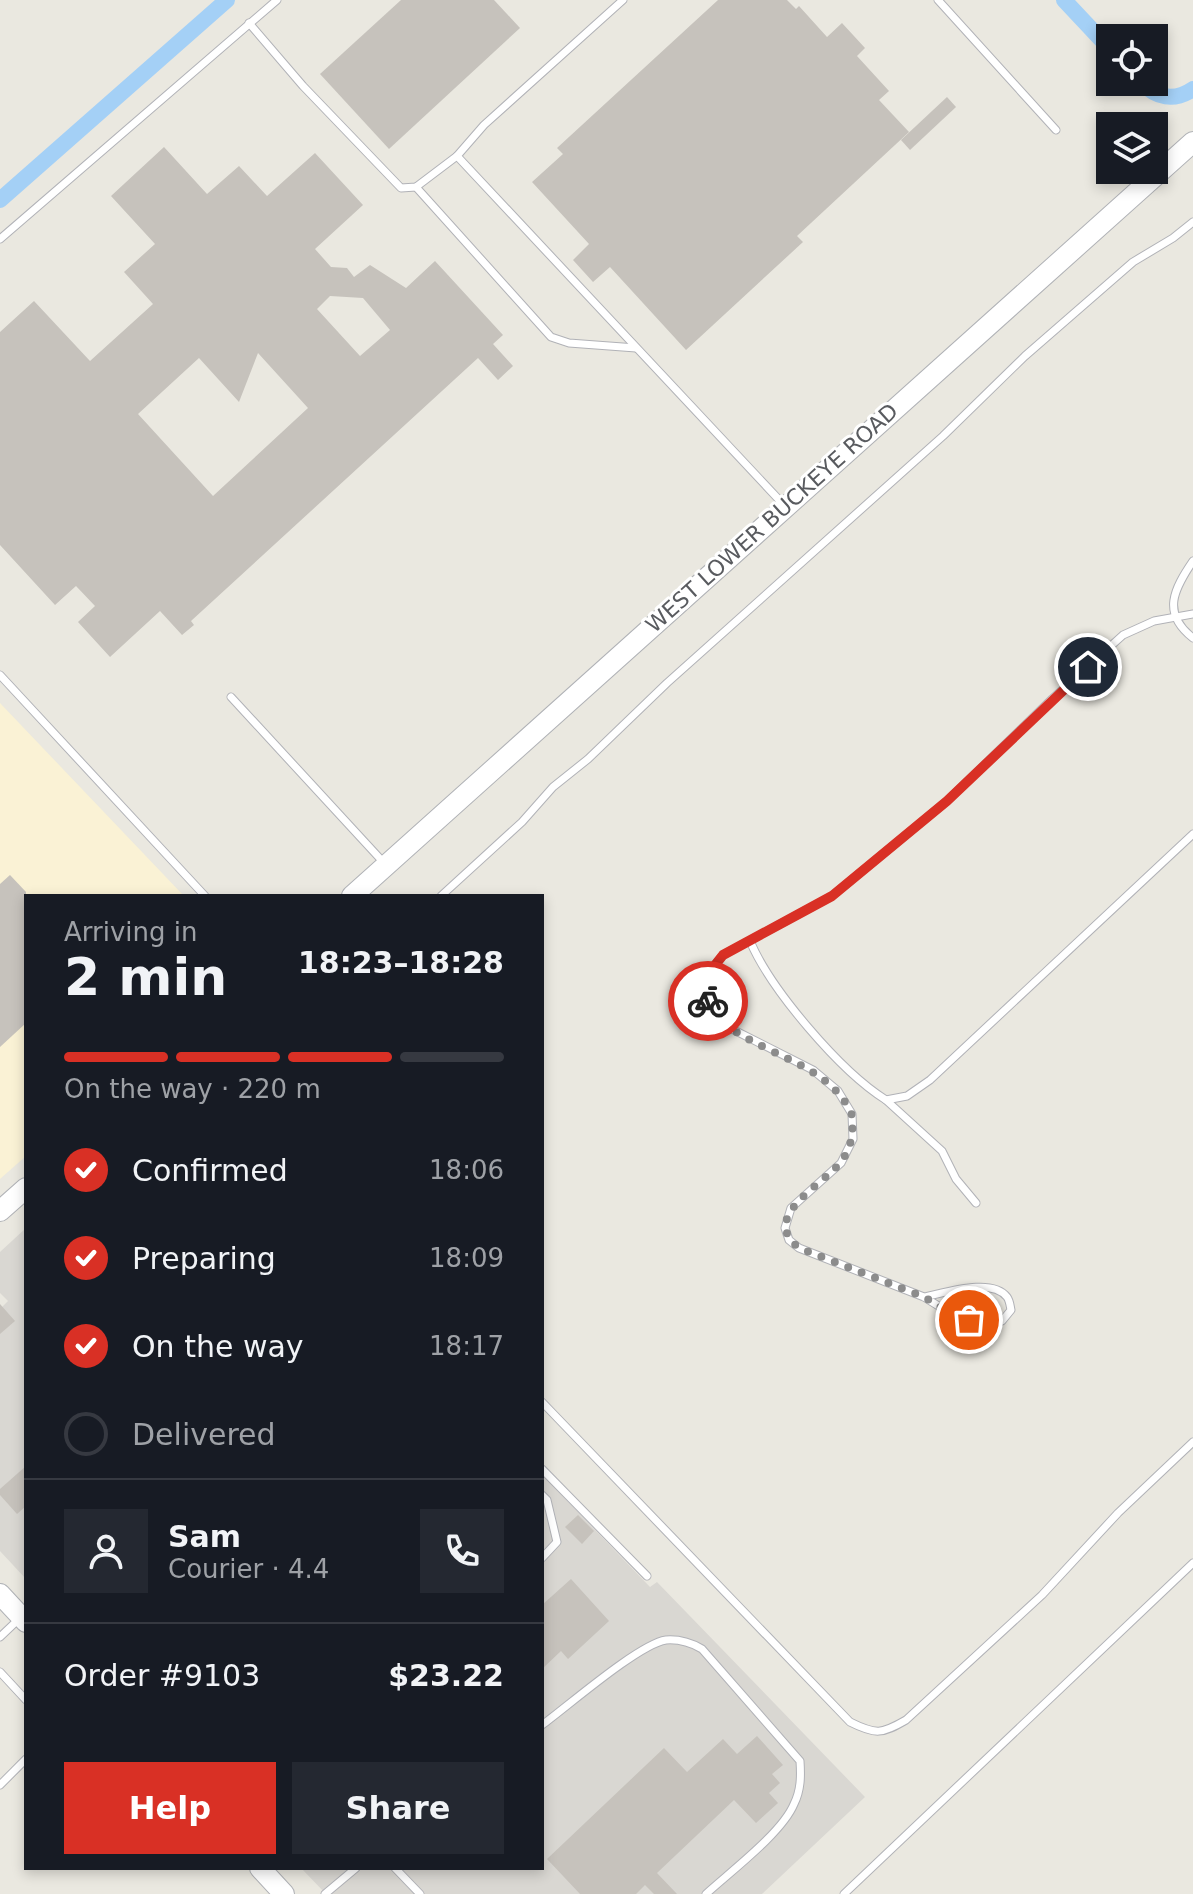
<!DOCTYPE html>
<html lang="en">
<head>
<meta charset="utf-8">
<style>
	body { margin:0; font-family:"DejaVu Sans",sans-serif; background:#242831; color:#f1f3f6; height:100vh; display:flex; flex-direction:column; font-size:30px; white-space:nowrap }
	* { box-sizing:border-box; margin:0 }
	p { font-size:26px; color:#9ea1a6 }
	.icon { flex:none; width:44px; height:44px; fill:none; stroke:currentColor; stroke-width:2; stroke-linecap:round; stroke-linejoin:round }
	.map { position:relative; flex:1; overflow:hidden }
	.panel { position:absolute; left:24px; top:894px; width:520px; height:976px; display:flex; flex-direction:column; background:#171b24; border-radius:0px; box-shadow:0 4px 12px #0003 }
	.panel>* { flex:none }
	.tools { position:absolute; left:1096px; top:24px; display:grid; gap:16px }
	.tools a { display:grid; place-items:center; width:72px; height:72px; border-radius:0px; background:#171b24; box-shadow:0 4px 12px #0003; font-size:40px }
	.pin { position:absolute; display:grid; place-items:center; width:68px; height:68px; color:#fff; margin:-34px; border:4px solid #fff; border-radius:50%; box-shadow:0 2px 8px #0007 }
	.courier { position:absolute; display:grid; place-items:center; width:80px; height:80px; margin:-40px; border:6px solid #d93025; border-radius:50%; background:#fff; color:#222; box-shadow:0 2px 10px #0007 }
	.headline em { font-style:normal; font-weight:700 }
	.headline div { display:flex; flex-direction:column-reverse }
	.headline { display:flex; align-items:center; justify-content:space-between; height:136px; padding:0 40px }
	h1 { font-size:52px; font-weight:700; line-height:60px }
	.bar { display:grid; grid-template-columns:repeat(4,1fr); gap:12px 8px; align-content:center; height:96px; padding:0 40px }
	.bar i { height:10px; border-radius:6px; background:#363941 }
	.bar .active { background:#d93025 }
	.bar p { grid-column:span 4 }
	.line { display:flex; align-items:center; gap:20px; padding:0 40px; border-top:2px solid #363941 }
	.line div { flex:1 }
	.round { display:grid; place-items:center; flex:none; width:84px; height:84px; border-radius:0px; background:#242831 }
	ol { padding:0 40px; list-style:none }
	li { display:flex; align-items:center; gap:24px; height:88px }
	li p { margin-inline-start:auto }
	li .icon { padding:8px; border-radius:50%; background:#d93025; color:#fff; stroke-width:4 }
	li:last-child { color:#9ea1a6 }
	li i { width:44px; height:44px; border:4px solid #363941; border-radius:50% }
	.action { display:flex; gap:16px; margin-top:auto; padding:16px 40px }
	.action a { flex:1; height:92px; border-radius:0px; background:#d93025; color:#fff; font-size:32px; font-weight:700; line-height:92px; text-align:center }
	.action a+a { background:#242831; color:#f1f3f6 }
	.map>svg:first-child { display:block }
	.commercial { fill:#faf2d5 }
	.industrial { fill:#d9d7d2 }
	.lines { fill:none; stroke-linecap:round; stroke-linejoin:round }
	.canal { stroke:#a4d0f6; stroke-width:16 }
	.building { fill:#c6c2bc; fill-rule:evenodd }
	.service-casing { stroke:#b1b2b7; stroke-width:9 }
	.secondary-casing { stroke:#b0b2b6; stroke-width:22 }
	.service { stroke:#fff; stroke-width:7 }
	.secondary { stroke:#fff; stroke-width:20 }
	.done { stroke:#8c8c8c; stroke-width:8; stroke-dasharray:0 14.4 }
	.route { stroke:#d93025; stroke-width:10 }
	.labels { text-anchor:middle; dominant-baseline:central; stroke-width:6; stroke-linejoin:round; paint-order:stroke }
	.street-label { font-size:22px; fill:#595b5f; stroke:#fff }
</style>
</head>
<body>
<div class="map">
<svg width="1193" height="1894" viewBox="0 0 1193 1894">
	<rect width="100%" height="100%" fill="#eae8e0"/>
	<path class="commercial" d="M0 703 184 896H26V1156L0 1179Z"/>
	<g class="industrial">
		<path d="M26 1228V1579L0 1551V1309L8 1301 0 1293V1252Z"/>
		<path d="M542 1475 650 1587 657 1582 865 1797 762 1894H326L301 1868H542Z"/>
	</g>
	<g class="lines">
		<g class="canal">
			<path d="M1064 0 1110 49"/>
			<path d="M1141 82C1156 98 1174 102 1193 89"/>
			<path d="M0 200 227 0"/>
		</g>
	</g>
	<g class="building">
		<path d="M401 0H494L520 28 389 149 320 74Z"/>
		<path d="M718 0H787L796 9 799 6 827 37 842 23 865 48 857 56 889 91 879 100 909 132 797 236 803 242 686 350 610 267 593 282 573 260 589 244 532 182 563 154 557 148Z"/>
		<path d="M947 97 956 107 910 150 901 140Z"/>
		<path d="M164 147 207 194 239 166 267 196 315 153 363 205 315 249 331 267 347 268 354 277 370 265 406 288 435 261 503 335 493 344 513 366 498 380 478 358 191 621 194 625 182 635 160 611 110 657 78 622 95 606 76 586 55 605 0 545V332L34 301 90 361 153 304 124 272 155 244 111 196ZM330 296 363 298 390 330 360 356 317 309ZM258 353 308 408 213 496 138 414 199 358 239 402Z"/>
		<path d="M10 875 26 892V1023L0 1047V884Z"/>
		<path d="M0 1304 15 1321 0 1334Z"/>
		<path d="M26 1466V1506L17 1514 0 1495V1489Z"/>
		<path d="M578 1515 594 1531 582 1544 565 1527Z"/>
		<path d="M571 1579 609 1621 568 1659 561 1651 542 1669V1605Z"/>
		<path d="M757 1736 783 1765 772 1774 780 1783 769 1793 778 1803 756 1823 734 1800 657 1873 677 1894H654L645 1885 636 1894H580L547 1859 664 1748 687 1772 723 1739 737 1754Z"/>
	</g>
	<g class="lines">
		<defs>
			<g id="service">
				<path d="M623 0 484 125 457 156 783 504"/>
				<path d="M938 0 1056 130"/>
				<path d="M249 23 303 86 401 188 416 187 457 156"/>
				<path d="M416 187 551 337 569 343 636 348"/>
				<path d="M0 239 277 0"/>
				<path d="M1193 561C1174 589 1161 613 1193 638"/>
				<path d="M0 675 205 896"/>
				<path d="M231 697 385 864"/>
				<path d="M441 896 522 822 553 787 588 759 667 683 943 436 1025 356 1133 262 1173 238 1193 222"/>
				<path d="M750 941C771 990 840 1071 886 1100L907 1096 930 1080 1193 834"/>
				<path d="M886 1100 942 1151 956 1179 976 1203"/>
				<path d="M924 1297C945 1293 992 1277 1007 1297 1010 1301 1010 1306 1011 1310L1002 1321 986 1324 953 1315 924 1297 799 1248 789 1240 785 1228 791 1208 841 1163 853 1139 852 1114 838 1091 813 1070 730 1028 712 1011 704 991 708 974 723 955 832 896 947 801 1052 699 1123 635 1154 621 1193 614"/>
				<path d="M542 1402 850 1722C876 1735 882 1734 906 1720L1042 1595 1118 1513 1193 1442"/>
				<path d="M542 1469 647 1576"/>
				<path d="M542 1495 547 1500 557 1542 542 1558"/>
				<path d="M0 1637 20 1618"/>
				<path d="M0 1672 26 1700"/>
				<path d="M542 1725C568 1706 639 1644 666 1640 680 1639 690 1642 702 1649L800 1761C801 1776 801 1790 794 1804 782 1833 730 1872 706 1894"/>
				<path d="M0 1785 26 1759"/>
				<path d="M395 1868 420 1894"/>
				<path d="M325 1894 356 1868"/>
				<path d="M844 1894 1193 1563"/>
			</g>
			<g id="secondary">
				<path d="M352 896 1193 142"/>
				<path d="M0 1211 26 1188"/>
				<path d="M0 1594 26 1622"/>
				<path d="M260 1868 284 1894"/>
			</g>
		</defs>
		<use href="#service" class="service-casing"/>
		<use href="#secondary" class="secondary-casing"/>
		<use href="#service" class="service"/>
		<use href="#secondary" class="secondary"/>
	</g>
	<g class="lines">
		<path class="done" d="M708 1001C726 1047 814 1054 845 1102 849 1108 852 1112 852 1118 854 1135 850 1152 839 1164 820 1187 759 1217 799 1248L924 1297 953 1315 969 1320"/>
		<path class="route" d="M708 1001 704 991 708 974 723 955 832 896 947 801 1088 667"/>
	</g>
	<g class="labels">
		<g class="street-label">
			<text transform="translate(772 518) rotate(-42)">WEST LOWER BUCKEYE ROAD</text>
		</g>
	</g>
</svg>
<div class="tools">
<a><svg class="icon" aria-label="locate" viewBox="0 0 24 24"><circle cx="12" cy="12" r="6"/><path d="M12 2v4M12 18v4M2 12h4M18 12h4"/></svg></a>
<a><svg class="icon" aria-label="layers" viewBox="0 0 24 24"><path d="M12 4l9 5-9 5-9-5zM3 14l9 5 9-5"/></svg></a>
</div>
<div class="pin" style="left:969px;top:1320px;background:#ea580c"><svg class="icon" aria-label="bag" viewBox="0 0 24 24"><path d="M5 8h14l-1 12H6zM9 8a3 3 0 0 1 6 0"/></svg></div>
<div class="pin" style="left:1088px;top:667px;background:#1f2937"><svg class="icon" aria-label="home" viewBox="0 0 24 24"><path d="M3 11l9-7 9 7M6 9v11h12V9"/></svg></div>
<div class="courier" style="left:708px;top:1001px"><svg class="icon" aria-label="bike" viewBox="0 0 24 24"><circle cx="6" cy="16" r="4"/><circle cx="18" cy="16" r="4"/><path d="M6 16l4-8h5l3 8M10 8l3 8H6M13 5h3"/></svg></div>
<section class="panel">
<div class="headline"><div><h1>2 min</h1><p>Arriving in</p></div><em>18:23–18:28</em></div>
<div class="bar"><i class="active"></i><i class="active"></i><i class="active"></i><i></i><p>On the way · 220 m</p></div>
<ol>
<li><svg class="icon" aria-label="check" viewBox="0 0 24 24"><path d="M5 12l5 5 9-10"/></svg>Confirmed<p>18:06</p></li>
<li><svg class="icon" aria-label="check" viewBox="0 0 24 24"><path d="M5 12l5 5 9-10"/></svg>Preparing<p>18:09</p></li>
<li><svg class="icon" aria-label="check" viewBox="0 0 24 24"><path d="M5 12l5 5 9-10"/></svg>On the way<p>18:17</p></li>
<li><i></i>Delivered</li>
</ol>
<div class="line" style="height:144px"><a class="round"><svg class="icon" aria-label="person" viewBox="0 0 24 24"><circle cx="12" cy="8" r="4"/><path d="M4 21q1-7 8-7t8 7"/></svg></a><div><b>Sam</b><p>Courier · 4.4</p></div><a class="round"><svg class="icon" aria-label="phone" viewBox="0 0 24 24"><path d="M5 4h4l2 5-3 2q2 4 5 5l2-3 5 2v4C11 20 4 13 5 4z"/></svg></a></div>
<div class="line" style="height:104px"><div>Order #9103</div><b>$23.22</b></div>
<div class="action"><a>Help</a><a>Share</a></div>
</section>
</div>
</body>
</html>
